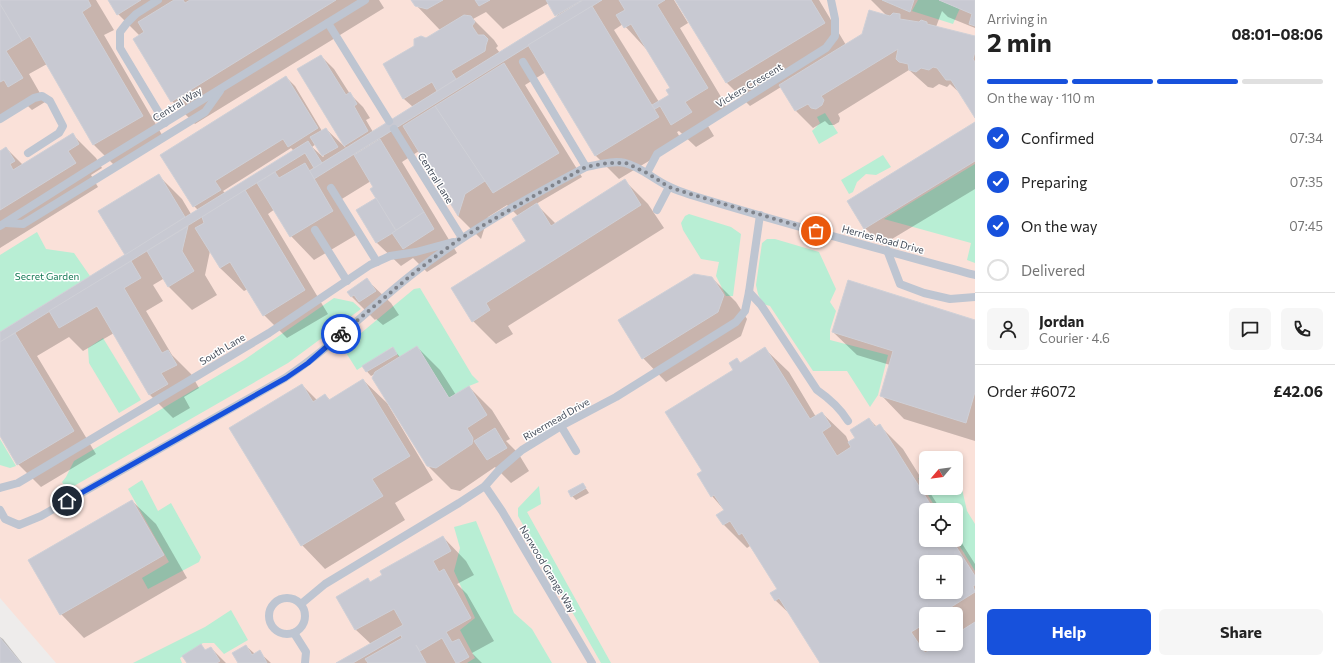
<!DOCTYPE html>
<html lang="en">
<head>
<meta charset="utf-8">
<style>
	body { margin:0; font-family:Commissioner,sans-serif; background:#f6f6f6; color:#222; height:100vh; display:flex; flex-direction:column; font-size:15px; white-space:nowrap }
	* { box-sizing:border-box; margin:0 }
	p { font-size:13px; color:#767676 }
	.icon { flex:none; width:22px; height:22px; fill:none; stroke:currentColor; stroke-width:2; stroke-linecap:round; stroke-linejoin:round }
	.map { position:relative; flex:1; overflow:hidden }
	.side { display:flex; flex-direction:column; background:#fff; width:360px }
	.side>* { flex:none }
	.needle { width:26px; rotate:241deg }
	.controls { position:absolute; left:919px; top:451px; display:grid; gap:8px }
	.controls a { display:grid; place-items:center; width:44px; height:44px; border-radius:6px; background:#fff; box-shadow:0 2px 6px #0003; font-size:20px }
	.pin { position:absolute; display:grid; place-items:center; width:34px; height:34px; color:#fff; margin:-17px; border:2px solid #fff; border-radius:50%; box-shadow:0 1px 4px #0007 }
	.courier { position:absolute; display:grid; place-items:center; width:40px; height:40px; margin:-20px; border:3px solid #1751dc; border-radius:50%; background:#fff; color:#222; box-shadow:0 1px 5px #0007 }
	.overview em { font-style:normal; font-weight:700 }
	.overview div { display:flex; flex-direction:column-reverse }
	.overview { display:flex; align-items:center; justify-content:space-between; height:68px; padding:0 12px }
	h1 { font-size:26px; font-weight:700; line-height:30px }
	.bar { display:grid; grid-template-columns:repeat(4,1fr); gap:6px 4px; align-content:center; height:48px; padding:0 12px }
	.bar i { height:5px; border-radius:3px; background:#e0e0e0 }
	.bar .selected { background:#1751dc }
	.bar p { grid-column:span 4 }
	.line { display:flex; align-items:center; gap:10px; padding:0 12px; border-top:1px solid #e0e0e0 }
	.line div { flex:1 }
	.round { display:grid; place-items:center; flex:none; width:42px; height:42px; border-radius:6px; background:#f6f6f6 }
	ol { padding:0 12px; list-style:none }
	li { display:flex; align-items:center; gap:12px; height:44px }
	li p { margin-inline-start:auto }
	li .icon { padding:4px; border-radius:50%; background:#1751dc; color:#fff; stroke-width:4 }
	li:last-child { color:#767676 }
	li i { width:22px; height:22px; border:2px solid #e0e0e0; border-radius:50% }
	.action { display:flex; gap:8px; margin-top:auto; padding:8px 12px }
	.action a { flex:1; height:46px; border-radius:6px; background:#1751dc; color:#fff; font-size:16px; font-weight:700; line-height:46px; text-align:center }
	.action a+a { background:#f6f6f6; color:#222 }
	main { display:flex; flex:1; min-height:0 }
	.map>svg:first-child { display:block }
	.medical { fill:#fae1d9; fill-rule:evenodd }
	.green { fill:#b8eed4 }
	.shadow { fill:#0003; fill-rule:evenodd }
	.building { fill:#c8c9d2; stroke:#cfd0d7; fill-rule:evenodd }
	.lines { fill:none; stroke-linecap:round; stroke-linejoin:round }
	.lane { stroke:#bec5d1; stroke-width:8 }
	.done { stroke:#80848c; stroke-width:4; stroke-dasharray:0 7.2 }
	.route { stroke:#1751dc; stroke-width:5 }
	.labels { text-anchor:middle; dominant-baseline:central; stroke-width:3; stroke-linejoin:round; paint-order:stroke }
	.street-label { font-size:10px; fill:#444c59; stroke:#fff }
	.park-label { font-size:10px; fill:#157955; stroke:#fff }
</style>
</head>
<body>
<main>
<div class="map">
<svg width="975" height="663" viewBox="0 0 975 663">
	<rect width="100%" height="100%" fill="#eeeceb"/>
	<path class="medical" d="M0 0H975V663H56L0 598ZM926 458H956V488H926ZM926 510H956V540H926ZM926 562H956V592H926ZM926 614H956V644H926Z"/>
	<g class="green">
		<path d="M918 0H939L960 8 953 24 912 11Z"/>
		<path d="M825 113 838 133 819 144 812 131 820 123 817 117Z"/>
		<path d="M883 155 891 167 876 175 866 174 857 182 853 192 849 194 841 180Z"/>
		<path d="M975 164V263L967 260 971 243 884 219Z"/>
		<path d="M689 214 731 227 741 234 733 296H726L716 276 719 262 701 259 683 230 681 223 685 216Z"/>
		<path d="M37 232 46 249 74 253 90 276 0 332V255Z"/>
		<path d="M767 239H775L819 252 836 289 830 302 836 311 830 330V340L888 355 878 395 870 407 847 371H813L770 306 763 304 758 294 756 285 762 243Z"/>
		<path d="M420 288 472 375 479 382 469 386 449 398 417 346 399 357 392 347 357 370 343 348 414 289Z"/>
		<path d="M334 298 353 302 361 309 288 363 67 490 62 482 66 477 74 461 244 360Z"/>
		<path d="M103 338 141 400 119 413 89 363 88 348Z"/>
		<path d="M0 439 16 466 10 468 0 465Z"/>
		<path d="M918 478 926 479V488H956V479L960 480 967 511 975 524V571L956 540V510H937Z"/>
		<path d="M142 480 158 511 171 503 201 557 199 562 148 589 142 578 169 562 128 489Z"/>
		<path d="M539 486 541 504 527 512 611 663H601L518 516V508Z"/>
		<path d="M476 521 514 613 532 629 552 663H467L475 658 460 630 475 618 454 571 460 548 454 527Z"/>
		<path d="M231 610 248 640 224 654 214 643H203L180 658 182 663H133L205 627Z"/>
	</g>
	<g class="shadow">
		<path d="M0 0H96L114 30 104 35 165 140 117 168 94 145 47 64 29 74 45 102 32 110 26 104 0 119Z"/>
		<path d="M109 0H379L384 8 195 124 172 101 140 36 118 14Z"/>
		<path d="M412 0H674L688 23 680 28 730 112 708 126 714 136 696 147 679 131 677 132 682 141 619 179 596 156 546 72 525 85 582 177 536 204 556 224 625 181 648 204 664 228 508 326 513 334 496 344 473 321 527 242 518 216 507 205 488 217 481 239 458 216 419 151 402 162 457 253 427 272 413 258 401 266 377 243 358 210 377 198 375 187 371 181 337 202 356 235 314 260 291 236 275 209 268 214 328 314 287 338 264 315 248 289 244 291 220 268 210 251 205 275 217 295 192 310 168 286 163 279 153 285 163 301 146 311 172 355 191 374 199 388 184 397 190 408 173 418 150 395 114 333 83 351 69 337 37 356 96 454 41 487 18 464 0 434V333L126 255 159 176 182 199 191 214 198 210 194 206 286 77 295 86 322 131 326 129 346 148 298 70 321 56 334 69 350 94 363 107 370 118 366 120 373 132 413 107 404 99 384 64 442 30 439 29 416 5ZM549 3 558 17 500 53 496 48 498 46 494 40 473 19 486 12 503 29ZM623 24 648 51 671 88 670 95 659 102 614 30ZM316 144 324 156 323 157 312 147ZM291 148 294 151 225 193 223 191Z"/>
		<path d="M677 0H819L846 45 863 35 887 16 871 0H975V28L948 17 942 11 936 27 975 37V116L962 95 950 84 947 87 939 84 933 88 928 87 909 70 838 114 840 118 839 122 834 125H829L825 121 813 128 796 111 781 87 750 106 727 83Z"/>
		<path d="M975 123V189L882 245 865 228Z"/>
		<path d="M73 135 96 158 102 168 91 175 98 187 0 248V152L6 148 23 165Z"/>
		<path d="M712 278 736 302 747 319 741 336 666 382 643 358Z"/>
		<path d="M367 280 391 303 399 315 383 325 376 319 375 320 351 296Z"/>
		<path d="M975 321V441L904 419 881 395 890 365 857 355 833 332Z"/>
		<path d="M417 347 440 370 456 395 469 387 492 410 510 439 506 441 518 453 529 471 511 483 495 467 460 491 451 489 428 466 375 374 371 376 363 367 392 348 400 357Z"/>
		<path d="M765 349 789 372 816 417 822 413 846 436 849 443 857 438 869 419 877 427 879 425 903 449 926 486V488H927L941 510H926V540H956V534L975 564V663H821L793 617 775 600 778 589 750 546 747 548 723 524 725 511 712 496 703 471 737 359 741 364ZM926 562H956V592H926ZM926 614H956V644H926Z"/>
		<path d="M363 380 387 403 433 480 395 503 405 520 325 569 302 545 231 428 302 385 317 400 325 395 330 400Z"/>
		<path d="M583 484 589 493 576 500 572 496Z"/>
		<path d="M132 501 156 524 187 578 84 638 61 614Z"/>
		<path d="M443 537 466 561 474 575 457 584 467 594 494 641 472 653 482 663H338L371 644 356 630 337 597 368 580 371 583Z"/>
		<path d="M0 637 3 639 22 663H0Z"/>
		<path d="M201 646 206 651 211 648 226 663H188Z"/>
		<path d="M246 646 255 654 259 652 271 663H239Z"/>
	</g>
	<g class="building">
		<path d="M0 0H88L91 6 82 12 143 116 93 145 30 36 22 41 0 4Z"/>
		<path d="M108 0H141L117 15Z"/>
		<path d="M174 0H183L185 3 190 0H336L171 102 133 39 144 32 138 22Z"/>
		<path d="M411 0H443L427 9 415 6Z"/>
		<path d="M475 0H490L479 6Z"/>
		<path d="M546 0H582L555 16Z"/>
		<path d="M583 0H602L314 179 309 171Z"/>
		<path d="M619 0H665L657 5 708 88 685 102 692 112 671 125 660 106 655 109 652 105 669 95 666 90 670 88 631 24 624 28 616 15 625 10Z"/>
		<path d="M675 0H811L825 23 726 83Z"/>
		<path d="M882 0H914L910 12Z"/>
		<path d="M939 0H975V26L969 24 972 14Z"/>
		<path d="M0 4 22 41 6 51 23 78 8 87 4 80 0 82Z"/>
		<path d="M592 6 659 117 595 156 528 45Z"/>
		<path d="M869 10 890 16 893 13 900 14V19L919 22 921 20 927 22V24L975 36V52L973 59 975 62V118L951 80H946L937 68 933 67 929 70 921 68 916 72 909 70 908 64 899 62 896 59 898 49 821 96 824 100 822 105 816 109 811 108 808 104 795 111 779 85 862 34Z"/>
		<path d="M464 15 471 16 475 22 472 26 478 35H484L488 39 486 45 485 51 451 71 456 79 437 91 432 82 403 99 383 64 414 46V39L421 36 426 38Z"/>
		<path d="M321 55 346 95 350 92 357 104 354 106 368 131 344 146 297 69Z"/>
		<path d="M504 63 559 153 493 193 435 106Z"/>
		<path d="M286 76 318 128 288 147 283 139 215 181 221 190 193 207 160 155Z"/>
		<path d="M435 106 485 181 465 194 458 216 403 126Z"/>
		<path d="M975 122V161L864 229 847 201Z"/>
		<path d="M326 128 338 147 322 156 310 137Z"/>
		<path d="M73 133 79 144 68 151 76 163 0 210V151L6 147 15 161 10 164 13 170Z"/>
		<path d="M380 139 424 212 396 230 370 189 373 187 354 155Z"/>
		<path d="M308 141 322 163 314 168 305 153 0 342V332Z"/>
		<path d="M305 163 333 211 290 237 257 183 275 172 279 178Z"/>
		<path d="M159 174 185 217 125 255 98 211Z"/>
		<path d="M625 179 641 205 486 303 490 310 472 322 451 288 526 241 512 219 537 203 551 226Z"/>
		<path d="M245 190 305 290 263 316 230 262 220 268 195 228 204 223 202 217Z"/>
		<path d="M376 198 396 231 376 243 356 210Z"/>
		<path d="M424 212 434 229 403 249 392 233Z"/>
		<path d="M188 226 182 251 194 271 168 287 147 251Z"/>
		<path d="M131 261 141 278 124 288 162 353 168 350 177 365 161 373 168 384 149 395 97 306 59 328 49 311Z"/>
		<path d="M694 274 712 277 724 295 718 312 642 359 618 320Z"/>
		<path d="M367 278 376 291 359 302 354 295 351 297 347 292Z"/>
		<path d="M848 280 975 320V392L966 423 880 396 893 351 832 332Z"/>
		<path d="M15 333 74 431 17 465 0 436V342Z"/>
		<path d="M417 346 449 398 469 386 487 415 467 428 473 438 472 444 436 468 427 466 372 378 375 372Z"/>
		<path d="M393 347 397 354 366 372 362 366Z"/>
		<path d="M765 347 810 419 822 412 831 426 822 432 837 456 851 447 848 442 855 438 850 430 869 418 875 427 880 424 934 510H926V540H952L975 576V585L973 586 975 592 940 614H926V623L911 632 925 653 939 644H956V634L975 622V663H820L779 598 775 601 770 593 777 589 742 533 739 535 730 521 723 525 716 515 724 510 714 495 711 497 697 474 702 471 665 412 733 370 729 363 737 358 740 363ZM926 562H956V592H926Z"/>
		<path d="M363 379 410 456 372 479 383 496 301 546 229 428 302 384 313 402 325 394 329 400Z"/>
		<path d="M495 428 507 448 487 460 474 441Z"/>
		<path d="M583 483 586 488 571 497 568 491Z"/>
		<path d="M132 500 164 555 60 615 28 560Z"/>
		<path d="M443 536 451 551 433 561 439 572 444 569 471 618 446 632 452 642 459 639 469 657 458 663H456L442 638 420 651 416 645 426 663H368L365 659 402 638 401 635 353 663H336L403 625 394 609 355 630 336 597 368 578 370 582 382 575 380 571Z"/>
		<path d="M0 638 21 663H0Z"/>
		<path d="M201 644 205 650 211 647 220 661 217 663H187L182 656Z"/>
		<path d="M246 645 252 655 260 650 267 663H238L232 653Z"/>
	</g>
	<g class="lines">
		<g class="lane">
			<path d="M158 0 136 14 127 23 120 32V48L165 123"/>
			<path d="M328 23 389 121"/>
			<path d="M523 62 586 167"/>
			<path d="M0 119 34 98 42 96 50 101 63 126 59 133 28 153"/>
			<path d="M394 129 462 238"/>
			<path d="M647 173 657 154 826 48 835 36V19L831 0"/>
			<path d="M331 188 377 262"/>
			<path d="M657 210 669 187"/>
			<path d="M6 223 23 224 205 112 220 91"/>
			<path d="M0 226 88 170 365 0"/>
			<path d="M315 230 347 281"/>
			<path d="M887 250 900 284 924 293 950 299 975 297"/>
			<path d="M749 292 761 305 817 390C830 399 840 408 848 421"/>
			<path d="M561 426 576 451"/>
			<path d="M485 486 502 511 592 663"/>
			<path d="M0 488 18 483 269 333 370 265 390 256 416 252 453 242"/>
			<path d="M0 510 5 519 19 525 41 516 285 378C332 347 371 306 415 272 468 231 527 198 586 167 598 165 613 160 625 163 639 166 655 180 668 186 675 190 683 192 691 195 785 224 880 249 975 275"/>
			<circle cx="287" cy="616" r="18"/>
			<path d="M301 604 325 584 459 503 485 486 500 469 522 450 561 426 616 397 736 322 745 311 749 292 760 215"/>
			<path d="M294 633 306 652 305 663"/>
		</g>
	</g>
	<g class="lines">
		<path class="done" d="M341 334 415 272 458 240 530 198 586 167 607 163H626L647 173 669 187 690 194 816 231"/>
		<path class="route" d="M67 501 286 378 308 363 341 334"/>
	</g>
	<g class="labels">
		<g class="street-label">
			<text transform="translate(749 85) rotate(-31)">Vickers Crescent</text>
			<text transform="translate(177 104) rotate(-32)">Central Way</text>
			<text transform="translate(436 178) rotate(58)">Central Lane</text>
			<text transform="translate(883 239) rotate(15)">Herries Road Drive</text>
			<text transform="translate(222 349) rotate(-31)">South Lane</text>
			<text transform="translate(556 419) rotate(-30)">Rivermead Drive</text>
			<text transform="translate(548 569) rotate(59)">Norwood Grange Way</text>
		</g>
		<g class="park-label">
			<text x="47" y="276">Secret Garden</text>
		</g>
	</g>
</svg>
<div class="controls">
<a><svg class="needle" viewBox="-14 -14 28 28"><path d="M0-13l5 13h-10z" fill="#e53935"/><path d="M0 13l5-13h-10z" fill="#767676"/></svg></a>
<a><svg class="icon" aria-label="locate" viewBox="0 0 24 24"><circle cx="12" cy="12" r="6"/><path d="M12 2v4M12 18v4M2 12h4M18 12h4"/></svg></a>
<a>+</a>
<a>−</a>
</div>
<div class="pin" style="left:816px;top:231px;background:#ea580c"><svg class="icon" aria-label="bag" viewBox="0 0 24 24"><path d="M5 8h14l-1 12H6zM9 8a3 3 0 0 1 6 0"/></svg></div>
<div class="pin" style="left:67px;top:501px;background:#1f2937"><svg class="icon" aria-label="home" viewBox="0 0 24 24"><path d="M3 11l9-7 9 7M6 9v11h12V9"/></svg></div>
<div class="courier" style="left:341px;top:334px"><svg class="icon" aria-label="bike" viewBox="0 0 24 24"><circle cx="6" cy="16" r="4"/><circle cx="18" cy="16" r="4"/><path d="M6 16l4-8h5l3 8M10 8l3 8H6M13 5h3"/></svg></div>
</div>
<section class="side">
<div class="overview"><div><h1>2 min</h1><p>Arriving in</p></div><em>08:01–08:06</em></div>
<div class="bar"><i class="selected"></i><i class="selected"></i><i class="selected"></i><i></i><p>On the way · 110 m</p></div>
<ol>
<li><svg class="icon" aria-label="check" viewBox="0 0 24 24"><path d="M5 12l5 5 9-10"/></svg>Confirmed<p>07:34</p></li>
<li><svg class="icon" aria-label="check" viewBox="0 0 24 24"><path d="M5 12l5 5 9-10"/></svg>Preparing<p>07:35</p></li>
<li><svg class="icon" aria-label="check" viewBox="0 0 24 24"><path d="M5 12l5 5 9-10"/></svg>On the way<p>07:45</p></li>
<li><i></i>Delivered</li>
</ol>
<div class="line" style="height:72px"><a class="round"><svg class="icon" aria-label="person" viewBox="0 0 24 24"><circle cx="12" cy="8" r="4"/><path d="M4 21q1-7 8-7t8 7"/></svg></a><div><b>Jordan</b><p>Courier · 4.6</p></div><a class="round"><svg class="icon" aria-label="chat" viewBox="0 0 24 24"><path d="M4 5h16v11H9l-5 4z"/></svg></a><a class="round"><svg class="icon" aria-label="phone" viewBox="0 0 24 24"><path d="M5 4h4l2 5-3 2q2 4 5 5l2-3 5 2v4C11 20 4 13 5 4z"/></svg></a></div>
<div class="line" style="height:52px"><div>Order #6072</div><b>£42.06</b></div>
<div class="action"><a>Help</a><a>Share</a></div>
</section>
</main>
</body>
</html>
